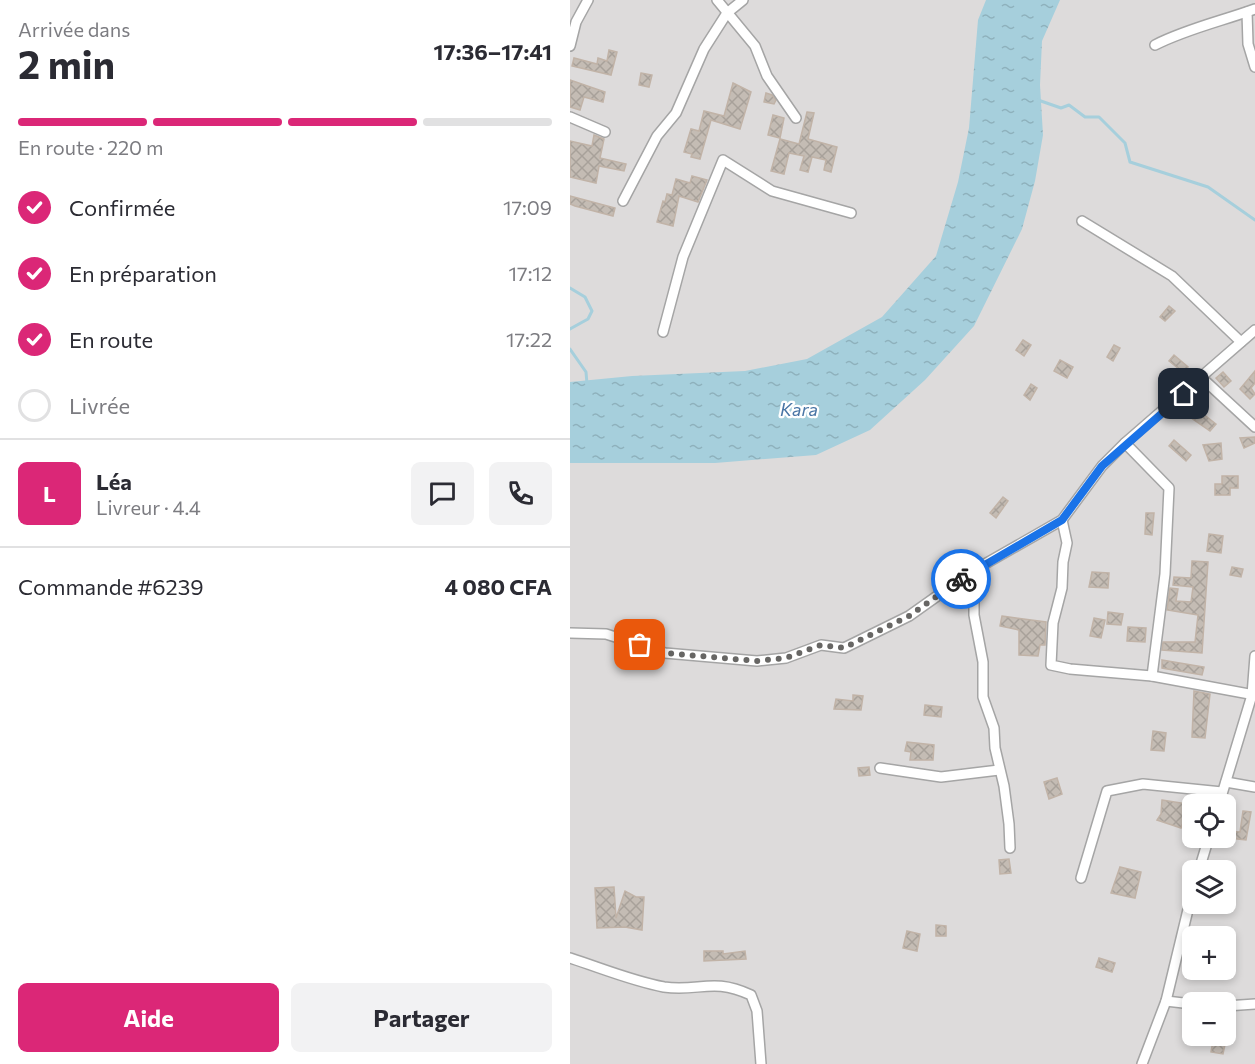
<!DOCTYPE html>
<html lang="fr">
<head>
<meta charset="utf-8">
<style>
	body { margin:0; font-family:Commissioner,sans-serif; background:#f2f2f3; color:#2b2b33; height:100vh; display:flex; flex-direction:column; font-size:22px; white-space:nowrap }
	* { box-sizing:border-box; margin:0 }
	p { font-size:20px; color:#7c7c81 }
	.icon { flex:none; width:33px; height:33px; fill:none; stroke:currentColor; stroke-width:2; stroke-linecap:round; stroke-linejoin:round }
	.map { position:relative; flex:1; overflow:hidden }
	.drawer { display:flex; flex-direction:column; background:#fff; width:570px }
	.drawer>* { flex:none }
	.tools { position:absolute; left:612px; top:794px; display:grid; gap:12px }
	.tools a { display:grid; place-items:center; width:54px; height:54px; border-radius:9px; background:#fff; box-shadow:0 3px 9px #0003; font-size:30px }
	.pin { position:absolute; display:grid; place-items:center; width:51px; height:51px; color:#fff; margin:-26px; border-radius:12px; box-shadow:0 3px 9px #0006 }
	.courier { position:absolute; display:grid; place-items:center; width:60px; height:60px; margin:-30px; border:4px solid #1a73e8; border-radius:50%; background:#fff; color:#222; box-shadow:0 2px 8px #0007 }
	.headline em { font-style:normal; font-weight:700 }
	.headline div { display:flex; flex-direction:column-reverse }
	.headline { display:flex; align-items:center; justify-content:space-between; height:102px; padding:0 18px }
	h1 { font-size:39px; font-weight:700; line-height:45px }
	.bar { display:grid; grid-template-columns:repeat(4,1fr); gap:9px 6px; align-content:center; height:72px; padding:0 18px }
	.bar i { height:8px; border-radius:4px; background:#e1e1e2 }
	.bar .active { background:#db2777 }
	.bar p { grid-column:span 4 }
	.line { display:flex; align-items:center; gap:15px; padding:0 18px; border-top:2px solid #e1e1e2 }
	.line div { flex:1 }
	.round { display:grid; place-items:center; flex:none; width:63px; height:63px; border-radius:9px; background:#f2f2f3 }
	ol { padding:0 18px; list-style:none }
	li { display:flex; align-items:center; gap:18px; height:66px }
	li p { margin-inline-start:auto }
	li .icon { padding:6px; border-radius:50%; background:#db2777; color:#fff; stroke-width:4 }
	li:last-child { color:#7c7c81 }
	li i { width:33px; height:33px; border:3px solid #e1e1e2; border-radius:50% }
	.action { display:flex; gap:12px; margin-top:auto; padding:12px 18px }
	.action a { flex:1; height:69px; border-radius:9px; background:#db2777; color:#fff; font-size:24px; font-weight:700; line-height:69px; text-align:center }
	.action a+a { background:#f2f2f3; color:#2b2b33 }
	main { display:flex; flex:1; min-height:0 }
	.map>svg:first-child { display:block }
	.residential { fill:#dddbdb; fill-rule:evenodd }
	.water { fill:url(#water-ripples) }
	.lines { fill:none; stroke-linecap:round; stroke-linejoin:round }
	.stream { stroke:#a6cfdc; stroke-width:3 }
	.building { fill:url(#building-cross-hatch); stroke:#c1b3a7; stroke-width:1.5 }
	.street-casing { stroke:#a5a5a5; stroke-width:12 }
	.street { stroke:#fff; stroke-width:9 }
	.done { stroke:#676664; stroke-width:6; stroke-dasharray:0 10.8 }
	.route { stroke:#1a73e8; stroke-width:8 }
	.labels { text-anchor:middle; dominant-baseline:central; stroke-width:4.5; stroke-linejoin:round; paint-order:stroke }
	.water-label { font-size:18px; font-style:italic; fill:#4975a5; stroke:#fff }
</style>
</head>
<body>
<main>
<section class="drawer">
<div class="headline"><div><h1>2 min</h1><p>Arrivée dans</p></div><em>17:36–17:41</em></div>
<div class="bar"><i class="active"></i><i class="active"></i><i class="active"></i><i></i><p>En route · 220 m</p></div>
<ol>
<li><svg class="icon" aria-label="check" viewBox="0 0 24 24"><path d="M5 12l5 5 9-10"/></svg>Confirmée<p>17:09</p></li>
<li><svg class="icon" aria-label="check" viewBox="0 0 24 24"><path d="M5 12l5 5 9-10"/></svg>En préparation<p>17:12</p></li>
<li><svg class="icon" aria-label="check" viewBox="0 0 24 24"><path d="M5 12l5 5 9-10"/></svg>En route<p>17:22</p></li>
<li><i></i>Livrée</li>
</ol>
<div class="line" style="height:108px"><b class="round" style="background:#db2777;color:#fff">L</b><div><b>Léa</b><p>Livreur · 4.4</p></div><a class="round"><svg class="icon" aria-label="chat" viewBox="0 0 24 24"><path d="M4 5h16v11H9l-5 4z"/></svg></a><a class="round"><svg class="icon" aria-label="phone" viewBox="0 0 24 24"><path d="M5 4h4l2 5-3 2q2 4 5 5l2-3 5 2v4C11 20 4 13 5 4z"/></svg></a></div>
<div class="line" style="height:78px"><div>Commande #6239</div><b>4 080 CFA</b></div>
<div class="action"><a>Aide</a><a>Partager</a></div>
</section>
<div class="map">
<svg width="685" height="1064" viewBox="0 0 685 1064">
	<defs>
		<pattern id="water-ripples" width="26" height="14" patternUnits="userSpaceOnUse" patternTransform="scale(1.5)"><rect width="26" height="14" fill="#a6cfdc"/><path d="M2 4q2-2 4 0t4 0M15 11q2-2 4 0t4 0" fill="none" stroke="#8eb1bc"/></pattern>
		<pattern id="building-cross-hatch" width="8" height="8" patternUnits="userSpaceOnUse" patternTransform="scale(1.5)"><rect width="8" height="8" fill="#c4bcb4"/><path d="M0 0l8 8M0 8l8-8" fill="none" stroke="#a8a19a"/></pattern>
	</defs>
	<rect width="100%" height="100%" fill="#efece5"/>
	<path class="residential" d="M0 0H685V1064H0ZM622 804H656V837H622ZM622 870H656V903H622ZM622 936H656V969H622ZM622 1002H656V1035H622Z"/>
	<path class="water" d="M416 0H490L472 41 470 85 473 135 465 181 452 229 404 326 355 380 300 430 246 455 145 463H0V382L62 376 175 371 237 359 312 317 366 256 388 182 399 128 408 20Z"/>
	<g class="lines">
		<g class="stream">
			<path d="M468 100 491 108 499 105 515 117H529L555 143 560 162 638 187 685 220"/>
			<path d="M0 288 15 297 22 311 18 319 0 329"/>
			<path d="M0 349 16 372 17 384"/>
		</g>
	</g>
	<g class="building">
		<path d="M39 50 47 52 41 75 2 66 4 58 27 64 28 58 37 61Z"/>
		<path d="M71 73 82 75 79 87 69 85Z"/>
		<path d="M0 80 35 92 33 102 14 97 10 110 0 107Z"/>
		<path d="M163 83 181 92 170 129 141 120 130 159 121 157 122 154 114 152 121 129 129 131 134 111 154 116Z"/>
		<path d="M196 93 202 95 206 100 204 104 194 102Z"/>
		<path d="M237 112 244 113 238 139 267 147 261 172 254 170 256 160 242 157 238 172 230 170 234 156 219 153 214 174 201 171 210 139 229 144Z"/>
		<path d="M203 115 214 118 210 138 198 135Z"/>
		<path d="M24 135 34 139 30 158 56 164 54 171 29 166 26 183 0 177V141L22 146Z"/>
		<path d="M122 176 137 180 128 202 109 196 103 226 87 222 93 201 95 202 97 194 102 195 106 179 120 183Z"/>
		<path d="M0 196 45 208 43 216 5 206 0 204Z"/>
		<path d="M599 306 605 311 595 321 590 317Z"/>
		<path d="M453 340 461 345 454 356 446 350Z"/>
		<path d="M544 345 550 348 543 361 537 357Z"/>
		<path d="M604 355 618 367 614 373 599 361Z"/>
		<path d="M490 360 503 367 497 378 484 371Z"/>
		<path d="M685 371V383L681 388 685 394 680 399 670 389Z"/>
		<path d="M653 372 661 381 654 387 646 378Z"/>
		<path d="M461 384 467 388 460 400 454 395Z"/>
		<path d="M623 406 646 424 640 431 617 415Z"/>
		<path d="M685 437V443L674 448 670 438Z"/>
		<path d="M604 440 621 455 616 461 599 446Z"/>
		<path d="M651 443 652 459 639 461 633 445Z"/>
		<path d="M652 476H668V488H660V495H645V484H652Z"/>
		<path d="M433 497 438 501 426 518 420 513Z"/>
		<path d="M576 513H584L582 535 575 534Z"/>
		<path d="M639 534 653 536 651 553 637 551Z"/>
		<path d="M622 561 638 562 632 653 592 650 593 642H625L628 615 597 610 600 588 608 589 606 601 621 602 623 587 603 585 604 577 621 578Z"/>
		<path d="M662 567 673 569 671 577 660 575Z"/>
		<path d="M522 572 539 573 538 588 519 587Z"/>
		<path d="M538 612 553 614 551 625 537 624Z"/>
		<path d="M432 616 476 622 475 645H470L468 656 449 655V630L430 626Z"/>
		<path d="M524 618 535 620 531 638 520 636Z"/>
		<path d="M558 627 576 628 575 642 557 641Z"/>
		<path d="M592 660 634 667 632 675 592 668Z"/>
		<path d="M624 691 640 694 635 738 622 737Z"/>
		<path d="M283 695 293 696 291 710 264 709 266 699 283 701Z"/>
		<path d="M355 705 372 707 371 717 354 715Z"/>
		<path d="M583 731 596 733 594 751 581 750Z"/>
		<path d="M337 742 364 745 363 760H340L341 752 335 751Z"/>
		<path d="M299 767 300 775 289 776 288 768Z"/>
		<path d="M487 778 492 794 479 799 474 782Z"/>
		<path d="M592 800 618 804 617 809 622 811V829L612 825 611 828 587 820 591 814Z"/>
		<path d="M673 811 681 812 676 840 659 838 660 831 670 832Z"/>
		<path d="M439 859 441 873 430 874 429 860Z"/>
		<path d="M550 867 571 872 565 898 541 893Z"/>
		<path d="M44 887 46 918 55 891 66 897H74L72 930 55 927 27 928 25 888Z"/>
		<path d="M366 925 376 926V936H366Z"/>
		<path d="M337 931 350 934 347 951 333 948Z"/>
		<path d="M134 951H153V954L175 951 176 959 134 961Z"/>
		<path d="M529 958 545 963 542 972 526 967Z"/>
		<path d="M648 1035H657L653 1054 641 1052 643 1041 646 1042Z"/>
	</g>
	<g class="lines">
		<defs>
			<g id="street">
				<path d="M147 0 185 46 197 76 226 118"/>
				<path d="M677 12 678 44 685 67"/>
				<path d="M585 45C616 29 652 21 685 9"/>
				<path d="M0 46 6 22 18 0"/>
				<path d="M0 117 35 132"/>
				<path d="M53 201 87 136 106 113 134 49 157 13 173 0"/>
				<path d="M512 221 602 276 671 342"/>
				<path d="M93 332 113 257 153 160 202 191 281 213"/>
				<path d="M632 378 685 427"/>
				<path d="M555 443 599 488 595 574 582 676"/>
				<path d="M492 520 497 543 493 562 492 588 483 623 481 665 500 669 582 676 685 695"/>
				<path d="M401 572 404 589V615L413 662V697L424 728 425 748 434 786 439 824 440 848"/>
				<path d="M0 633 36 634 95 653 187 661 216 658 251 645 274 648 339 616 401 572 492 520 532 466 555 443 685 330"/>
				<path d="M310 768 371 777 429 770"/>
				<path d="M656 782 685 787"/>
				<path d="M649 804 682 695 685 656"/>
				<path d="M629 870 639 837"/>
				<path d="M511 878 537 791 573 784 652 792"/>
				<path d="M0 958C31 968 62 981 94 987 130 992 142 977 181 995L187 1011 191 1064"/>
				<path d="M596 1001 622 1004"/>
				<path d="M656 1006 685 1004"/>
				<path d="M572 1064 596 1001 622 893"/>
			</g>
		</defs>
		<use href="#street" class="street-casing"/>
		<use href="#street" class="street"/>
	</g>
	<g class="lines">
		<path class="done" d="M70 645 95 653 187 661 216 658 251 645 274 648 339 616 391 579"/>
		<path class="route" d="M391 579 492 520 532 466 614 394"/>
	</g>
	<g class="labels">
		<g class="water-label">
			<text x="229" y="409">Kara</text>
		</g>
	</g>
</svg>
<div class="tools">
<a><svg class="icon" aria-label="locate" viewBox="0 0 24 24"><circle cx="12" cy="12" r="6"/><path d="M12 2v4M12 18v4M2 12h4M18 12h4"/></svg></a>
<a><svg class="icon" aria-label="layers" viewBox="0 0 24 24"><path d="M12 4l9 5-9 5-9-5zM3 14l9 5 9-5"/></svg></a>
<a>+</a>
<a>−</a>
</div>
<div class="pin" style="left:70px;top:645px;background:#ea580c"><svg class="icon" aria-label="bag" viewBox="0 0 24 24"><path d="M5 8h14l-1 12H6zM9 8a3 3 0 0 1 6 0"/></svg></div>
<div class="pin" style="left:614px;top:394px;background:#1f2937"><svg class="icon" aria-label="home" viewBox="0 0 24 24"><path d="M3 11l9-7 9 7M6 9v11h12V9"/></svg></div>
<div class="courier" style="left:391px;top:579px"><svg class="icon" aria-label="bike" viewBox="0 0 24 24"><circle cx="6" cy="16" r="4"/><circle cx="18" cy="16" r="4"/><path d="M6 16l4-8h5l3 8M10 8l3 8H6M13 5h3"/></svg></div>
</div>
</main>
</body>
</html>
